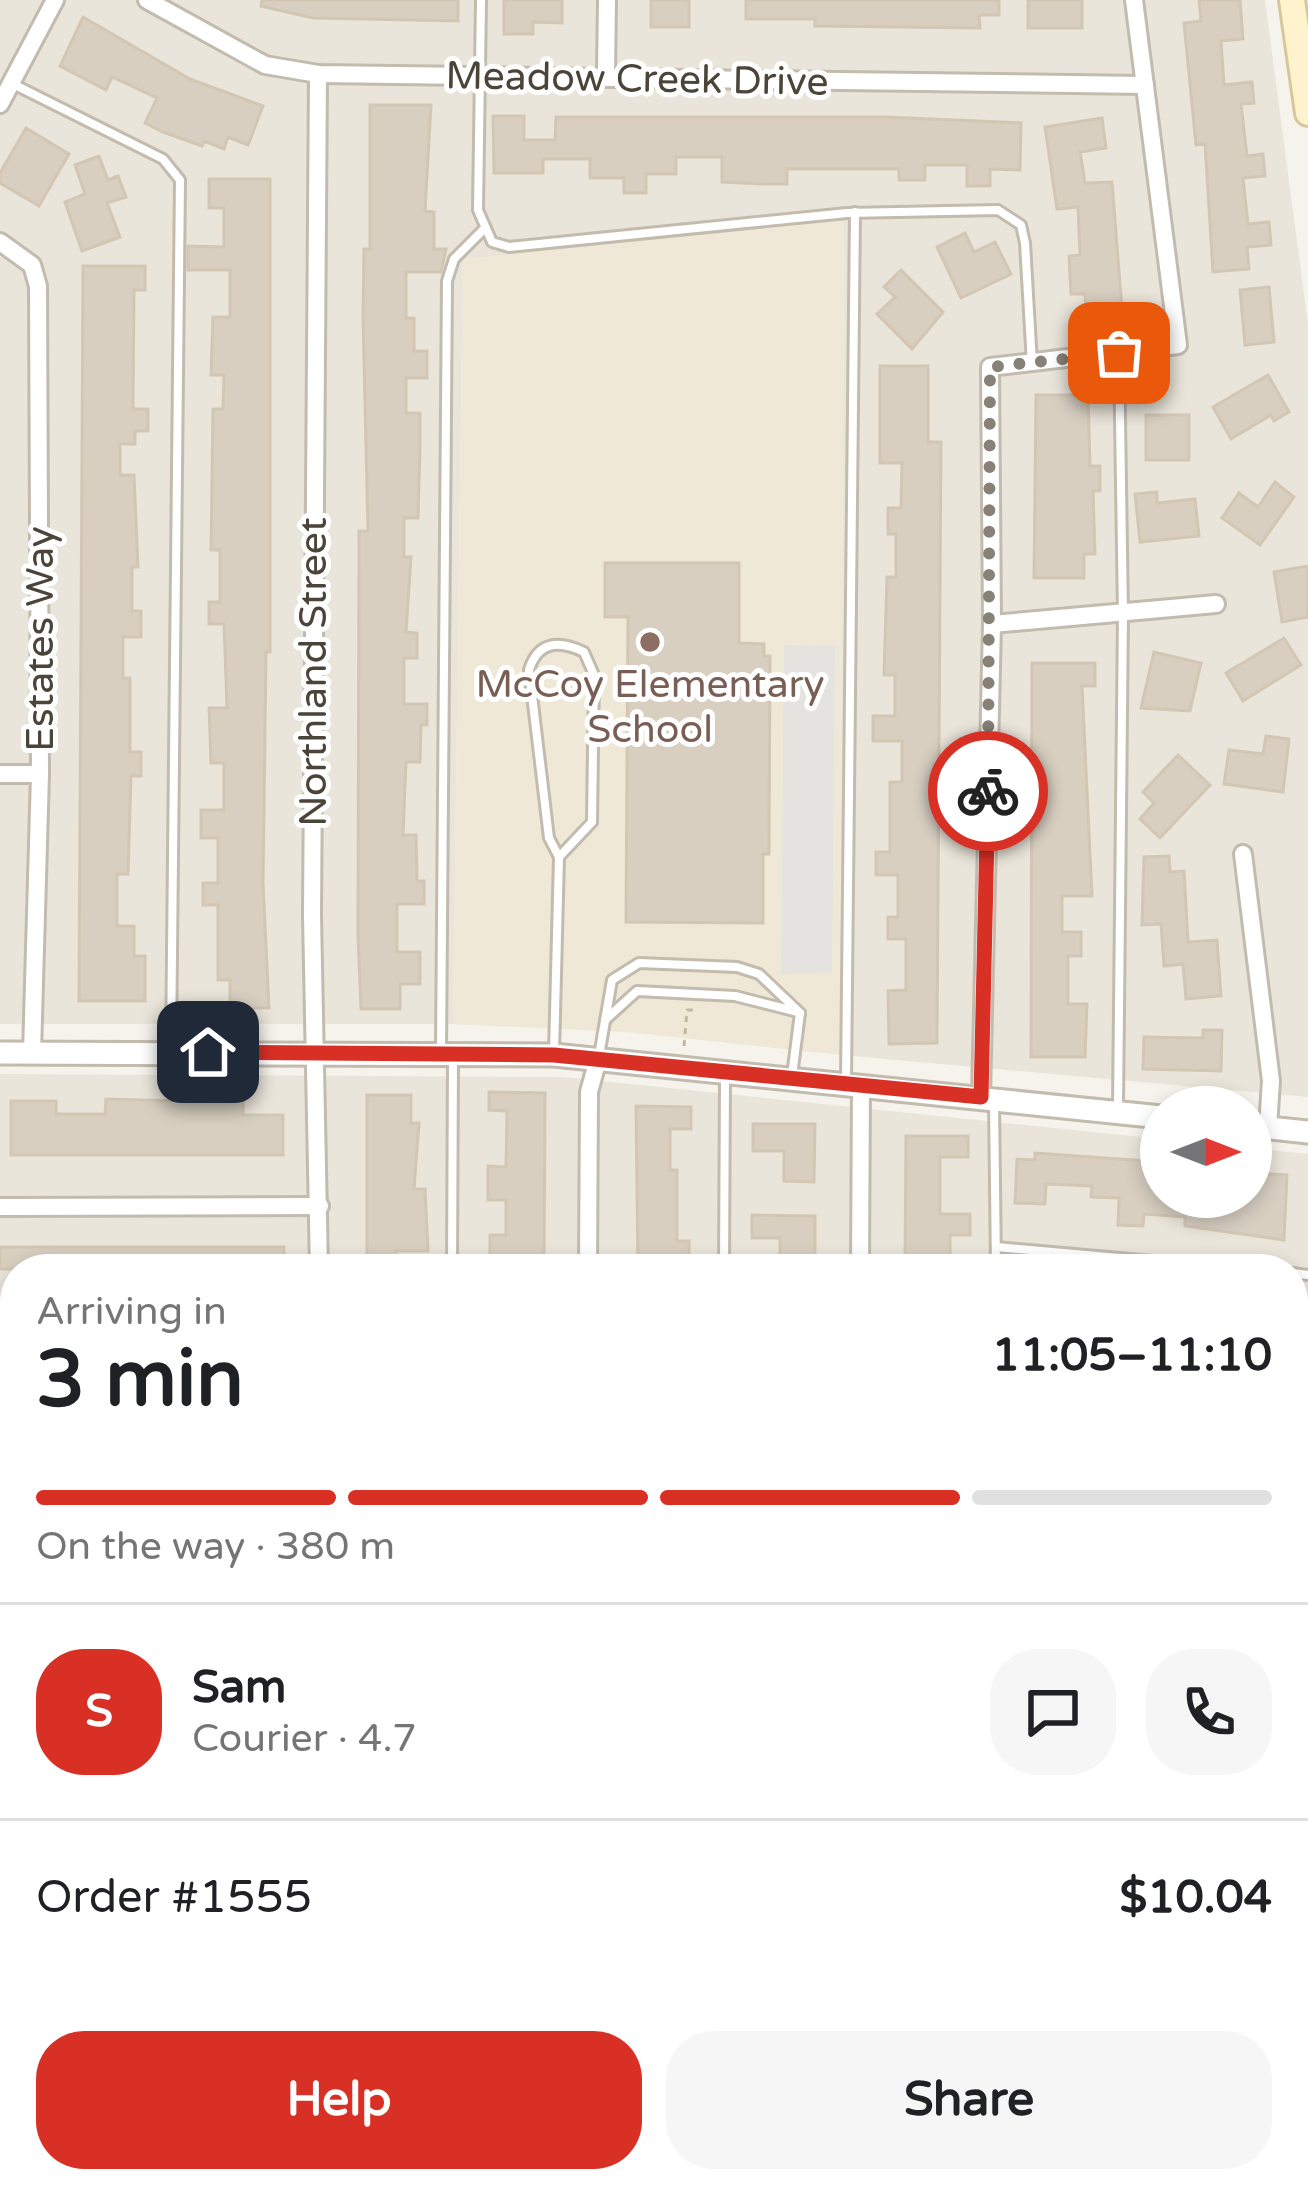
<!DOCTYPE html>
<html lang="en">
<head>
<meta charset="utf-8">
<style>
	body { margin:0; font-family:"Varela Round",sans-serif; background:#f6f6f6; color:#202124; height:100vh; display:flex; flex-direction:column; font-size:45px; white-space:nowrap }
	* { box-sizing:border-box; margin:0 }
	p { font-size:39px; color:#757577 }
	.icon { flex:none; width:66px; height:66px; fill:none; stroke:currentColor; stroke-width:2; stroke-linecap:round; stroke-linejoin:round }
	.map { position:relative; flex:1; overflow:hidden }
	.side { position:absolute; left:0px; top:1254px; width:1308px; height:939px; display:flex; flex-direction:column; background:#fff; border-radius:48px 48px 0 0; box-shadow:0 6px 18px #0003 }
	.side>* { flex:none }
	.needle { width:78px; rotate:90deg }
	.fabs { position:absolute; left:1140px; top:1086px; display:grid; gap:24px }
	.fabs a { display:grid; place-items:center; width:132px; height:132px; border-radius:50%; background:#fff; box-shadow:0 6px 18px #0003; font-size:60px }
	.pin { position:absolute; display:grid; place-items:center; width:102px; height:102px; color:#fff; margin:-51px; border-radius:24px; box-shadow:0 6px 18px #0006 }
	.courier { position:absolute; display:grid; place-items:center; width:120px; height:120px; margin:-60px; border:9px solid #d93025; border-radius:50%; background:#fff; color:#222; box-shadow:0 3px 15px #0007 }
	.summary em { font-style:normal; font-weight:700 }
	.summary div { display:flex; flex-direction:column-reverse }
	.summary { display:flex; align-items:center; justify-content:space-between; height:204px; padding:0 36px }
	h1 { font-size:78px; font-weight:700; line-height:90px }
	.bar { display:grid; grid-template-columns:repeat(4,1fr); gap:18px 12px; align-content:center; height:144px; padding:0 36px }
	.bar i { height:15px; border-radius:9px; background:#e0e0e0 }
	.bar .current { background:#d93025 }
	.bar p { grid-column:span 4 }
	.line { display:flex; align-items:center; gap:30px; padding:0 36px; border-top:3px solid #e0e0e0 }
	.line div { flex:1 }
	.round { display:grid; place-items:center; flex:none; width:126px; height:126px; border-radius:48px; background:#f6f6f6 }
	.action { display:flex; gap:24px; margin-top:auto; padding:24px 36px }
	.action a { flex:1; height:138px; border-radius:48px; background:#d93025; color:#fff; font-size:48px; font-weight:700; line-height:138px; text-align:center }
	.action a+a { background:#f6f6f6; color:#202124 }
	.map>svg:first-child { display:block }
	.residential { fill:#eae5da }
	.education { fill:#efe8d6 }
	.green { fill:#d2eab5 }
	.parking { fill:#e5e3e0 }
	.building { fill:#d8cfc1; stroke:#d3c7b4; stroke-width:3 }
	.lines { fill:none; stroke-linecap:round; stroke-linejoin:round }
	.service-casing { stroke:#c2bbae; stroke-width:14 }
	.minor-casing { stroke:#c2bbae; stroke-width:22 }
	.tertiary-casing { stroke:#c2bbae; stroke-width:27 }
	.secondary-casing { stroke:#d6c79b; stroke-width:30 }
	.path { stroke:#c4b79f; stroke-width:3; stroke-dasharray:6 6; stroke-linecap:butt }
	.service { stroke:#fff; stroke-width:8 }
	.minor { stroke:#fff; stroke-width:16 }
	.tertiary { stroke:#fff; stroke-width:21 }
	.secondary { stroke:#fff3cd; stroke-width:24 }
	.done { stroke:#878178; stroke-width:12; stroke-dasharray:0 21.6 }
	.route { stroke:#d93025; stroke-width:15 }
	.education-dot { fill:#8d6e63; stroke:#fff; stroke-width:4.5 }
	.labels { text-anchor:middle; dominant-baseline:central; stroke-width:10; stroke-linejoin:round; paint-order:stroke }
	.street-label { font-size:39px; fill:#4b4439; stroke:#fff }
	.education-label { font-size:39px; fill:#785e54; stroke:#fff }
</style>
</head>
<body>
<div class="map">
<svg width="1308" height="2192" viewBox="0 0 1308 2192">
	<rect width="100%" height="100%" fill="#f6f3ec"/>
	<g class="residential">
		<path d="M0 0H1265L1308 324V1097L840 1055 844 213 463 260 453 1024H0Z"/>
		<path d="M0 1074 563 1077 1161 1139V1197H1251V1148L1308 1154V2192H435V2178H1293V1269H15V1882H0Z"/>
	</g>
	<g class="education">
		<path d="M844 212 840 1055 626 1032 453 1024 463 260Z"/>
		<path d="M0 1882H15V2178H435V2192H0Z"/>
	</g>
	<path class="green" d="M15 1898V2105H0V1898Z"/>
	<path class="parking" d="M784 645 835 646 832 973 781 974Z"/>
	<g class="building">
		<path d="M262 0H458V21L313 18 261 6Z"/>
		<path d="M504 0H562V23L533 22V34H504Z"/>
		<rect x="651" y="0" width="38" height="27"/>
		<path d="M746 0H999V15H979L980 28 815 26V19H746Z"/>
		<rect x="1028" y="0" width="54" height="28"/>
		<path d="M1199 0H1240L1243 39 1221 41 1224 85 1252 82 1254 103 1241 104 1247 156 1263 154 1265 176 1243 178 1248 224 1269 222 1271 245 1247 247 1249 269 1213 272 1205 144 1196 145 1184 23 1201 21Z"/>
		<path d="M83 17 190 79 263 106 248 145 228 137 224 149 204 141 202 146 163 132 145 123 157 98 112 77 106 90 60 66Z"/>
		<path d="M370 105H431L425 211 434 212V249H446L441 272H406V318H414V351H427V378H406V413H420V446L418 518H404V557H411L406 632 417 633V658H404V704H427V725H421L420 762H406L403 835H416L417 881H424V904H397V952H420V984H400V1009H361L358 936 359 531H368L363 318 364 249H370Z"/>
		<path d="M493 116H524V140H555L556 117H885L1021 123 1020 170 990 169V186H967V165H925V180H899V169H787V184H765L722 182V157H676V174H646V193H624V178H590V159H543V173H494Z"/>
		<path d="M1102 118 1106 148 1080 152 1085 183 1112 182 1122 309 1086 311 1085 294H1071L1069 256 1080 255 1078 207 1057 209 1045 127Z"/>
		<path d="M26 128 69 154 39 206 0 183V173Z"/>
		<path d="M99 156 108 180 118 176 126 197 107 203 120 237 82 251 65 202 85 194 75 165Z"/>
		<path d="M209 179H270V652H266L263 883 269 1008H230V980H218V905H203V883H218V838H201V810H224V763H211L209 708H227L224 624H209V602H220V550H211L213 409H223L224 375H211L213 317H230V270H188V246L224 247V208H209Z"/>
		<path d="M965 233 974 252 995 242 1011 274 961 298 937 247Z"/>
		<path d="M83 266H145V290H134L133 409H148V431H135V444H120V475H134L138 567H132V611H141V637H123V678H130V752H141V776H131L128 874H117V926H134V956H145V1001H79Z"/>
		<path d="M901 270 943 312 912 349 877 314 895 297 884 287Z"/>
		<path d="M1269 287 1274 342 1245 345 1240 290Z"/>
		<path d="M880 366H928V442H941L937 1043 889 1044 888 991 906 990V939H888V917H898V875H876V852H890V782H902V741H873V716H895V675H884L887 577H896V534H888V508H901L902 463H880Z"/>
		<path d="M1268 375 1289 412 1274 421 1271 415 1231 439 1213 407Z"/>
		<path d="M1036 395H1088L1090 466H1100V491H1093L1095 554H1084V578H1034Z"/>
		<rect x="1146" y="415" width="43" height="45"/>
		<path d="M1275 482 1294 497 1260 545 1222 518 1239 493 1258 507Z"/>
		<path d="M1157 492V503L1195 499 1199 536 1140 542 1135 494Z"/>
		<path d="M605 563H739V643L764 644V656H770L769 854H763V923L626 922 628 617H605Z"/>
		<path d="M1308 566V617L1282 622 1274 572Z"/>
		<path d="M1284 638 1301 665 1243 701 1226 673Z"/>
		<path d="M1154 652 1201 663 1190 711 1141 708Z"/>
		<path d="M1032 663H1095V686H1082L1092 896H1062V932H1081V956H1068V1004H1087L1085 1057H1031Z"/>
		<path d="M1266 736 1289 739 1283 792 1224 784 1229 750 1263 754Z"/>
		<path d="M1178 755 1210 785 1160 838 1140 819 1154 803 1143 792Z"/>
		<path d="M1169 856 1170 872 1184 871 1188 942 1217 940 1221 996 1186 999 1183 964 1164 966 1161 924 1142 925 1144 857Z"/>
		<path d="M1203 1030H1222L1221 1071 1143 1069 1144 1037 1203 1038Z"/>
		<path d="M489 1092 545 1093 544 1269H510L511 1257H490V1235H506V1200H488V1166L506 1167 507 1111 489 1110Z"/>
		<path d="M367 1095H411V1123H419L414 1189H425L428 1251H396V1269H367Z"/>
		<path d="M224 1097H243V1115H283V1155H11V1101H56V1114H105L106 1099 224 1102Z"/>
		<path d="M636 1106 691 1107V1129H670V1170H677V1241H689V1264L638 1269Z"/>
		<path d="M753 1124H815L814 1182 784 1181V1151H753Z"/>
		<path d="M906 1136H968V1157H940V1214H970V1235H950V1265H905Z"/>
		<path d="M1035 1153 1161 1162V1197H1251V1173L1287 1175 1284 1240 1185 1226V1217L1144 1214 1143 1226 1118 1225 1119 1198 1091 1197 1092 1186 1046 1184 1045 1204 1015 1203 1017 1159 1035 1160Z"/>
		<path d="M752 1215 815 1216V1263H780V1238H752Z"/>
		<rect x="0" y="1247" width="284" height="22"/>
		<rect x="1293" y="1631" width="15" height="71"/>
	</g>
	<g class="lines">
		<defs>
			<g id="service">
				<path d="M481 0 478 210 492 242 509 247 847 213 998 210 1021 225 1025 243 1032 364"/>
				<path d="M13 84 163 159 180 180 171 1050"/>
				<path d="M605 1020 637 991 735 996 798 1012"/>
				<path d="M441 1051 447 281 454 259 483 230"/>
				<path d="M554 1053 559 857 549 838 529 670C538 641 559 640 584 652L594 675 592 822 559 857"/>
				<path d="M599 1056 612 980 639 963 737 967 759 974 800 1013"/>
				<path d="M792 1076 800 1013"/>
				<path d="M846 1081 855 212"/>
				<path d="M994 1100 996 1269"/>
				<path d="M1118 1107 1123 614 1119 354"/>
				<path d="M996 1247 1243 1269"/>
				<path d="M452 1269 453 1060"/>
				<path d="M724 1269 725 1078"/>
				<path d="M1293 1273 1308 1275"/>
				<path d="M0 1338H15"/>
				<path d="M0 1617H15"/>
				<path d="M0 1869H15"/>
				<path d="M1293 1871 1308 1872"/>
				<path d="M0 2154H15"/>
				<path d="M313 2178V2192"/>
			</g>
			<g id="minor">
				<path d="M147 0 265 65 318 74 1145 85"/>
				<path d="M318 74 312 915 319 1269"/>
				<path d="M606 74 607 0"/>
				<path d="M0 104 55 0"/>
				<path d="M0 242 32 265 38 286 40 774 32 1053"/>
				<path d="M992 624 1216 604"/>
				<path d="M0 774H40"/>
				<path d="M1243 854 1271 1081 1268 1127"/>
				<path d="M981 1097 992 624 990 367 1178 345 1134 0"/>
				<path d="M0 1207 320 1206"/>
				<path d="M588 1269 589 1092 598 1059"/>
				<path d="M860 1269 861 1084"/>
				<path d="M1293 1405 1308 1406"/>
				<path d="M0 1485H15"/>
				<path d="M0 1741H15"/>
				<path d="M1293 1747H1308"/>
				<path d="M953 2178 1308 2186"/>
			</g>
			<g id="tertiary">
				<path d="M0 1053 554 1055 1161 1117"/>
				<path d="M1251 1126 1308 1132"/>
			</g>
			<path id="secondary" d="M1292 0 1308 113"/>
		</defs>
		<use href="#service" class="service-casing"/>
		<use href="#minor" class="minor-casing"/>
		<use href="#tertiary" class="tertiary-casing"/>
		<use href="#secondary" class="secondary-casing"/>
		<path class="path" d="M684 1046 687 1010H698"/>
		<use href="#service" class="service"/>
		<use href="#minor" class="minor"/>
		<use href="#tertiary" class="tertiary"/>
		<use href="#secondary" class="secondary"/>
	</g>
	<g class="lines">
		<path class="done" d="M988 791 990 367 1119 353"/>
		<path class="route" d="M208 1052 554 1055 981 1097 988 791"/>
	</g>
	<circle class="education-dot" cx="650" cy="642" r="12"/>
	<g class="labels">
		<g class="street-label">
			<text transform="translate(637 79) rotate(1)">Meadow Creek Drive</text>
			<text transform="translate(40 639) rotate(-90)">Estates Way</text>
			<text transform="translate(313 672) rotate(-90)">Northland Street</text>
		</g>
		<g class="education-label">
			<text x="650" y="684">McCoy Elementary<tspan x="650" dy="45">School</tspan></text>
		</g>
	</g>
</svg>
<div class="fabs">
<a><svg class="needle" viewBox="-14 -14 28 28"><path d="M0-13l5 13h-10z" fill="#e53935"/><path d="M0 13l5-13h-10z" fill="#757577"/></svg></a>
</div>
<div class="pin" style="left:1119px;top:353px;background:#ea580c"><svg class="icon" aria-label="bag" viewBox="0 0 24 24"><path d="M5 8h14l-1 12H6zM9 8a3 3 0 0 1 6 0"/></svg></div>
<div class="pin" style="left:208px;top:1052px;background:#1f2937"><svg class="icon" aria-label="home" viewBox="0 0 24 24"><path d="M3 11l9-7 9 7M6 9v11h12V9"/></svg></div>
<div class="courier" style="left:988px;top:791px"><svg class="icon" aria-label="bike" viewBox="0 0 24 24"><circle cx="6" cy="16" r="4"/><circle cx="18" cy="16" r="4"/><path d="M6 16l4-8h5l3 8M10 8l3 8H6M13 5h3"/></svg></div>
<section class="side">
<div class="summary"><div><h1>3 min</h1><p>Arriving in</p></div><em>11:05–11:10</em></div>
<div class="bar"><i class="current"></i><i class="current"></i><i class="current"></i><i></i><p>On the way · 380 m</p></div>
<div class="line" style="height:216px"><b class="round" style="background:#d93025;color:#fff">S</b><div><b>Sam</b><p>Courier · 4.7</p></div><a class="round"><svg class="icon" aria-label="chat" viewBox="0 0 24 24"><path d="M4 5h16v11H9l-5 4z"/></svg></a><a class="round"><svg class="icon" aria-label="phone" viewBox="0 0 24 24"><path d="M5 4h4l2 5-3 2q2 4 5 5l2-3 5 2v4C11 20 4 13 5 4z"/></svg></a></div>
<div class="line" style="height:156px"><div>Order #1555</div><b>$10.04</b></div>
<div class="action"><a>Help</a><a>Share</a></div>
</section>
</div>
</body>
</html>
